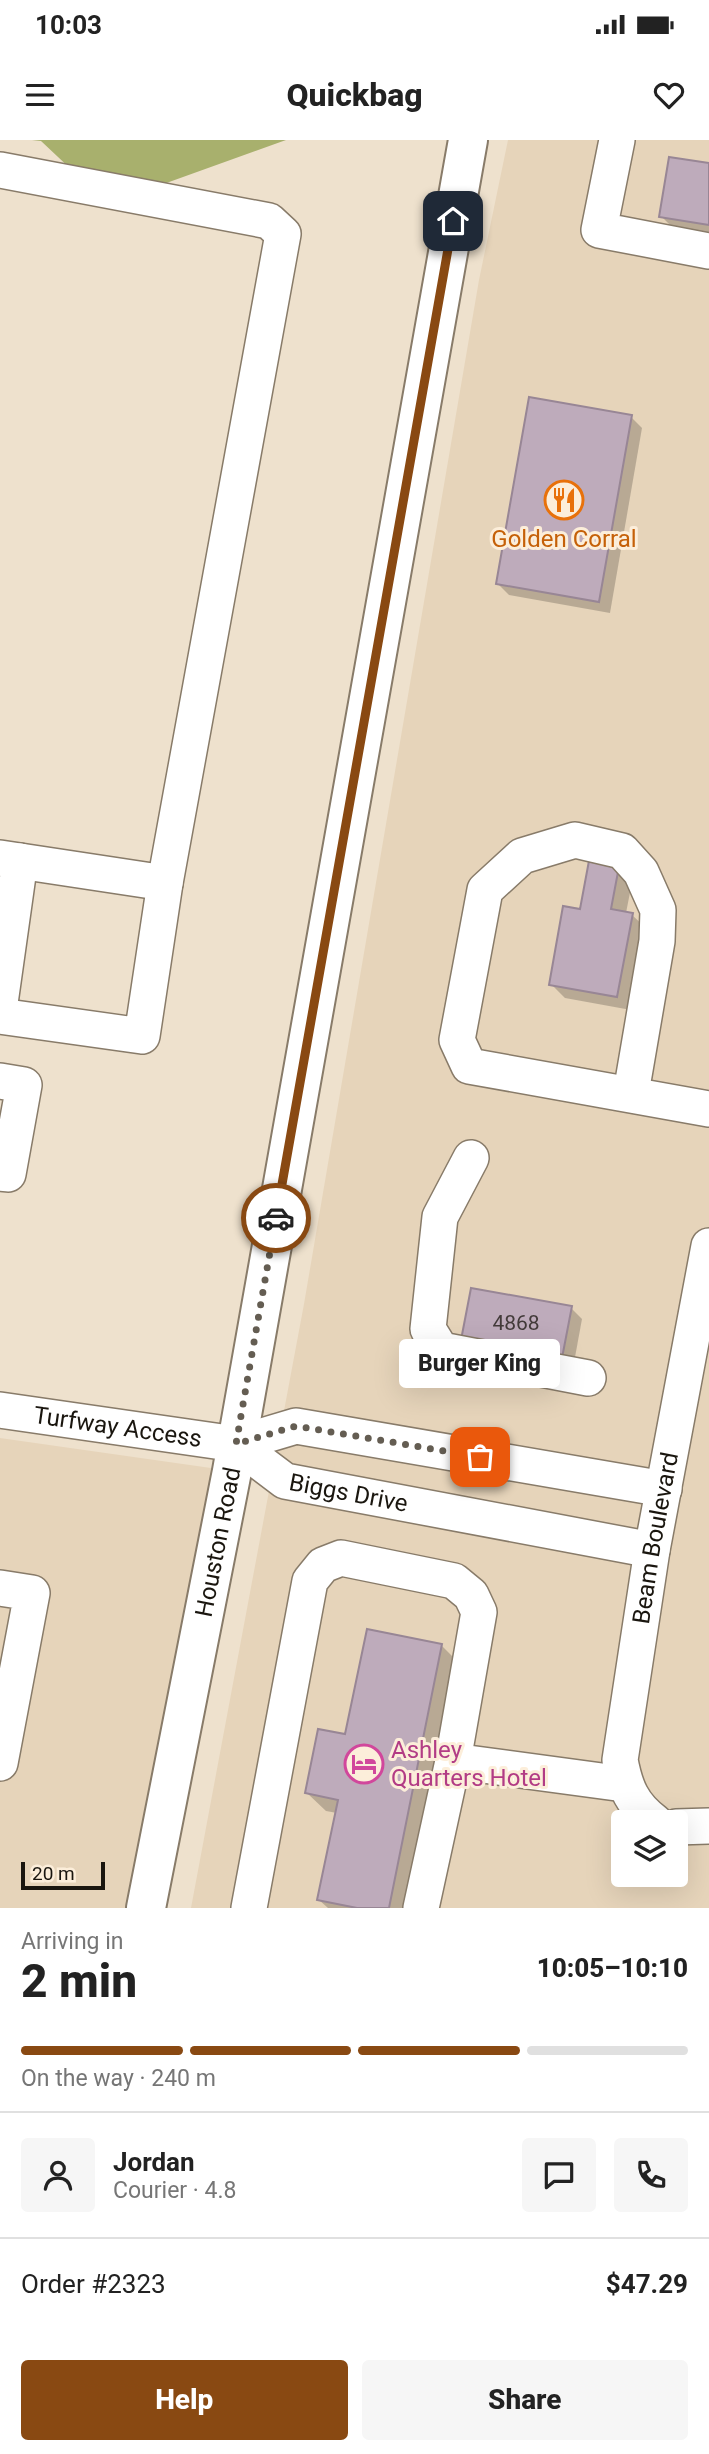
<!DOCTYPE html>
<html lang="en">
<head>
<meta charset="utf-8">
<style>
	body { margin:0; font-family:Roboto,sans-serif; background:#f6f6f6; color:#222; height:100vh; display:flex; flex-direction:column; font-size:26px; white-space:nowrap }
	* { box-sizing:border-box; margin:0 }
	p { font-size:23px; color:#767676 }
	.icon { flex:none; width:38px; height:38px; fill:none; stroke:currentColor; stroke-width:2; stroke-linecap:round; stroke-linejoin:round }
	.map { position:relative; height:1768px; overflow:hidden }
	.details { display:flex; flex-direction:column; background:#fff; flex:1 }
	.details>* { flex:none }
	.fabs { position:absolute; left:611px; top:1670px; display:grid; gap:14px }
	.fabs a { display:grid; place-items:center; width:77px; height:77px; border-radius:7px; background:#fff; box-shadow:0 7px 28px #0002; font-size:35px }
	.scale { position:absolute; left:21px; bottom:18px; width:84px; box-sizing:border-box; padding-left:7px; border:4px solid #1a160f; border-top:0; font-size:19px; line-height:24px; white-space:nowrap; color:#1a160f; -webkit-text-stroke:5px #fceeda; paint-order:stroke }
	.pin { position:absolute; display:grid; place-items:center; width:60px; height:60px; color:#fff; margin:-30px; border-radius:14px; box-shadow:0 4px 10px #0006 }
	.courier { position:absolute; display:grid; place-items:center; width:70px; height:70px; margin:-35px; border:5px solid #894912; border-radius:50%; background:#fff; color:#222; box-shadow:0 2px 9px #0007 }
	.bubble { position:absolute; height:49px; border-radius:7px; background:#fff; box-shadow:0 7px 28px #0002; font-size:23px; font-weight:800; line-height:49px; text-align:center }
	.overview em { font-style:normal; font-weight:800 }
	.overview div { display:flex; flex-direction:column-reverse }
	.overview { display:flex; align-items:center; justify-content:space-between; height:119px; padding:0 21px }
	h1 { font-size:46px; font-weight:800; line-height:52px }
	.bar { display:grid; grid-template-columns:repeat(4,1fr); gap:10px 7px; align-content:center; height:84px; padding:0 21px }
	.bar i { height:9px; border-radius:5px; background:#e0e0e0 }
	.bar .active { background:#894912 }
	.bar p { grid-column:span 4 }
	.line { display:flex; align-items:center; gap:18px; padding:0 21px; border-top:2px solid #e0e0e0 }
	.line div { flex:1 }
	.round { display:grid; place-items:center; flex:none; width:74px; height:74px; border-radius:7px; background:#f6f6f6 }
	.button { display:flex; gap:14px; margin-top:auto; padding:14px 21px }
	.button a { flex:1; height:80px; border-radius:7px; background:#894912; color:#fff; font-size:28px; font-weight:800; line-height:80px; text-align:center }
	.button a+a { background:#f6f6f6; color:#222 }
	.status { display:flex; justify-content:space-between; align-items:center; height:49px; padding:0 35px; background:#fff; direction:ltr }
	.status svg { height:19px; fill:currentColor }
	header { display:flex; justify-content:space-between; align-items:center; height:91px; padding:0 21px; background:#fff; font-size:32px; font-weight:800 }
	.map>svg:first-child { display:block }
	.built { fill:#e6d4ba; fill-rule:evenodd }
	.forest { fill:#a8b06d }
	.shadow { fill:#0003 }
	.building { fill:#beabbb; stroke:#988695; stroke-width:2 }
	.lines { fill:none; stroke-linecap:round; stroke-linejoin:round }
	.minor-casing { stroke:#887b69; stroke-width:38 }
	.major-casing { stroke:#887b69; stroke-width:42 }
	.minor { stroke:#fff; stroke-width:35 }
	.major { stroke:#fff; stroke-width:38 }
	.done { stroke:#645d52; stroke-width:7; stroke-dasharray:0 12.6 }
	.route { stroke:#894912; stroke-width:9 }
	.labels { text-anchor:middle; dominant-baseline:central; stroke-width:6; stroke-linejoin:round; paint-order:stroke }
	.number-label { font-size:21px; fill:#433b3a }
	.food-label { font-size:24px; fill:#c56008; stroke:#fceeda }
	.street-label { font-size:24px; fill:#1a160f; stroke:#fceeda }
	.hotel-label { font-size:24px; fill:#b23c85; stroke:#fceeda; text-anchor:start }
</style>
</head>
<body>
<div class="status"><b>10:03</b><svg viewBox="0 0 49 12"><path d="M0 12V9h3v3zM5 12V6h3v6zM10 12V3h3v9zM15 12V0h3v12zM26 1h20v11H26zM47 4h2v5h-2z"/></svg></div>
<header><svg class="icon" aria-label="menu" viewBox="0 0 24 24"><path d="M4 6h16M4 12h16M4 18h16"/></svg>Quickbag<svg class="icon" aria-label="heart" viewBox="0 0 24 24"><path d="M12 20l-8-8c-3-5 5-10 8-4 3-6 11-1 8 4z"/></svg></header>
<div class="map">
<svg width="709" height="1768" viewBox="0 0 709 1768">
	<rect width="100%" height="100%" fill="#eee1cd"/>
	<g class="built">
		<path d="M508 0H709V1768H191L304 1164 479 140ZM623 1682H676V1734H623Z"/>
		<path d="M0 1298 232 1331 146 1768H0Z"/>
	</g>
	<path class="forest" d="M32 0H286L108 64 41 1Z"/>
	<g class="shadow">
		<path d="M709 24V93L673 88 661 76Z"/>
		<path d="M631 277 642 288 610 473 509 455 498 444Z"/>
		<path d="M620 717 634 732 626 773 632 775 647 789 631 870 565 858 551 844 582 771Z"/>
		<path d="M472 1150 571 1168 582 1179 573 1228Z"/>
		<path d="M441 1505 460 1524 411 1768H328L319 1760 337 1673 326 1671 307 1653 347 1597Z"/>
	</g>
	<g class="building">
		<path d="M669 17 709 23V85L659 77Z"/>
		<path d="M529 257 632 275 599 462 496 444Z"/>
		<path d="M591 710 621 716 611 769 633 773 617 857 549 845 563 766 580 769Z"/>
		<path d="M471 1148 572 1166 562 1218 461 1200Z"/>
		<path d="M367 1489 442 1504 389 1768H357L317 1760 338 1660 305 1653 318 1589 345 1594Z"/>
	</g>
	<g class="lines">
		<defs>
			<g id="minor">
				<path d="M617 0 599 90 709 111"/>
				<path d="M0 30 269 81 283 94 165 743 0 718"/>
				<path d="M0 863 20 721"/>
				<path d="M0 876 142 896 165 743"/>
				<path d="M0 941 24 945 8 1034 0 1033"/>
				<path d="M631 953 657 801 658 770 641 732 622 711 575 700 522 716 485 750 457 900 469 926 709 969"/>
				<path d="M471 1018 440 1077 428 1189 441 1210 588 1238"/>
				<path id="s1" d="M0 1270 236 1304 296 1286 664 1349"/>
				<path id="s2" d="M236 1304 285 1341 652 1410"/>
				<path d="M0 1448 32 1453 0 1623"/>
				<path d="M453 1621 624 1644"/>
				<path id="s3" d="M655 1682C632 1665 625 1647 620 1620L652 1410 709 1106"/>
				<path d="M676 1687 709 1686"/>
				<path d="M249 1768 310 1441 323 1425 341 1418 454 1441 471 1455 479 1472 453 1621 421 1768"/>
			</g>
			<g id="major">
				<path id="s4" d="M146 1768 232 1331 468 0"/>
			</g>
		</defs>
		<use href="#minor" class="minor-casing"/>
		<use href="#major" class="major-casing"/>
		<use href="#minor" class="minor"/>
		<use href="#major" class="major"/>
	</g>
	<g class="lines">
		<path class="done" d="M276 1078 236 1304 296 1286 480 1317"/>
		<path class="route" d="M276 1078 453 81"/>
	</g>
	<defs>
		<symbol id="restaurant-ring" viewBox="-11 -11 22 22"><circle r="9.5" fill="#fceeda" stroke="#e8710a" stroke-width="1.5"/><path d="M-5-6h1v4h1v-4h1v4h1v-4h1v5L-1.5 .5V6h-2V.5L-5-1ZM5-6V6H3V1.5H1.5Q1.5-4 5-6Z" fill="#e8710a"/></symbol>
		<symbol id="hotel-ring" viewBox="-11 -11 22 22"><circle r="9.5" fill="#fceeda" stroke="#d1479c" stroke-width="1.5"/><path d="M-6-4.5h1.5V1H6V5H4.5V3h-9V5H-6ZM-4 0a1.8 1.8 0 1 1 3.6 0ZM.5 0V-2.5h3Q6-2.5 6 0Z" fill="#d1479c"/></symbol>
	</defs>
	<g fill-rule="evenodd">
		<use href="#restaurant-ring" x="542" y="338" width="44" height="44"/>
		<use href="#hotel-ring" x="342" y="1602" width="44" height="44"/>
	</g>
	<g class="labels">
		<g class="number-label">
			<text x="516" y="1183">4868</text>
		</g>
		<g class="food-label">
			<text x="564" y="399">Golden Corral</text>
		</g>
		<g class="street-label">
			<text stroke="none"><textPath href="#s1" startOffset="119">Turfway Access</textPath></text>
			<text stroke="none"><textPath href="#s2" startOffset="126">Biggs Drive</textPath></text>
			<text stroke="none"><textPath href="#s3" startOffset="298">Beam Boulevard</textPath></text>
			<text stroke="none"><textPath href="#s4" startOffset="373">Houston Road</textPath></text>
		</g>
		<g class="hotel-label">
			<text x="391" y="1610">Ashley<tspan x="391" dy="28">Quarters Hotel</tspan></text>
		</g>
	</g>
</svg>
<div class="fabs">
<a><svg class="icon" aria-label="layers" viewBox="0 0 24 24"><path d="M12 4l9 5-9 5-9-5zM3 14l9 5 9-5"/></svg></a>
</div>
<div class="scale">20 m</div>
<div class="pin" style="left:480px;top:1317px;background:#ea580c"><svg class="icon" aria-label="bag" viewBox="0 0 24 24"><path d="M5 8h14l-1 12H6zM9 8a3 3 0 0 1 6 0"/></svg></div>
<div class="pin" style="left:453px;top:81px;background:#1f2937"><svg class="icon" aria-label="home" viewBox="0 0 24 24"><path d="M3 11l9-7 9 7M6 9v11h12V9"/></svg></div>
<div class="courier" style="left:276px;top:1078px"><svg class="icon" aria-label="car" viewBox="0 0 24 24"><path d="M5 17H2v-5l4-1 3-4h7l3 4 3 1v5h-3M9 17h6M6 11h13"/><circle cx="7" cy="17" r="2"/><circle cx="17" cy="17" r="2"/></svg></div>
<div class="bubble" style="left:399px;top:1199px;width:161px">Burger King</div>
</div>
<section class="details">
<div class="overview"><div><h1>2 min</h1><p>Arriving in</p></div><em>10:05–10:10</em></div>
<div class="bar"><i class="active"></i><i class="active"></i><i class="active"></i><i></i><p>On the way · 240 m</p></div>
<div class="line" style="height:126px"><a class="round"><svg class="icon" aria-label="person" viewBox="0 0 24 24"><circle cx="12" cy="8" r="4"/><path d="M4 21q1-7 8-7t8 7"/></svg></a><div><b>Jordan</b><p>Courier · 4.8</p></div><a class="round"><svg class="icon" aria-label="chat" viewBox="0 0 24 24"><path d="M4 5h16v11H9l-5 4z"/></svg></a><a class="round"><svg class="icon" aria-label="phone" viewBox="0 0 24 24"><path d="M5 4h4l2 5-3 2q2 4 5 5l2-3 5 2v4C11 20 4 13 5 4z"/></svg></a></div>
<div class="line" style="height:91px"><div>Order #2323</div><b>$47.29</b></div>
<div class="button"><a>Help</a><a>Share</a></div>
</section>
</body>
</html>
